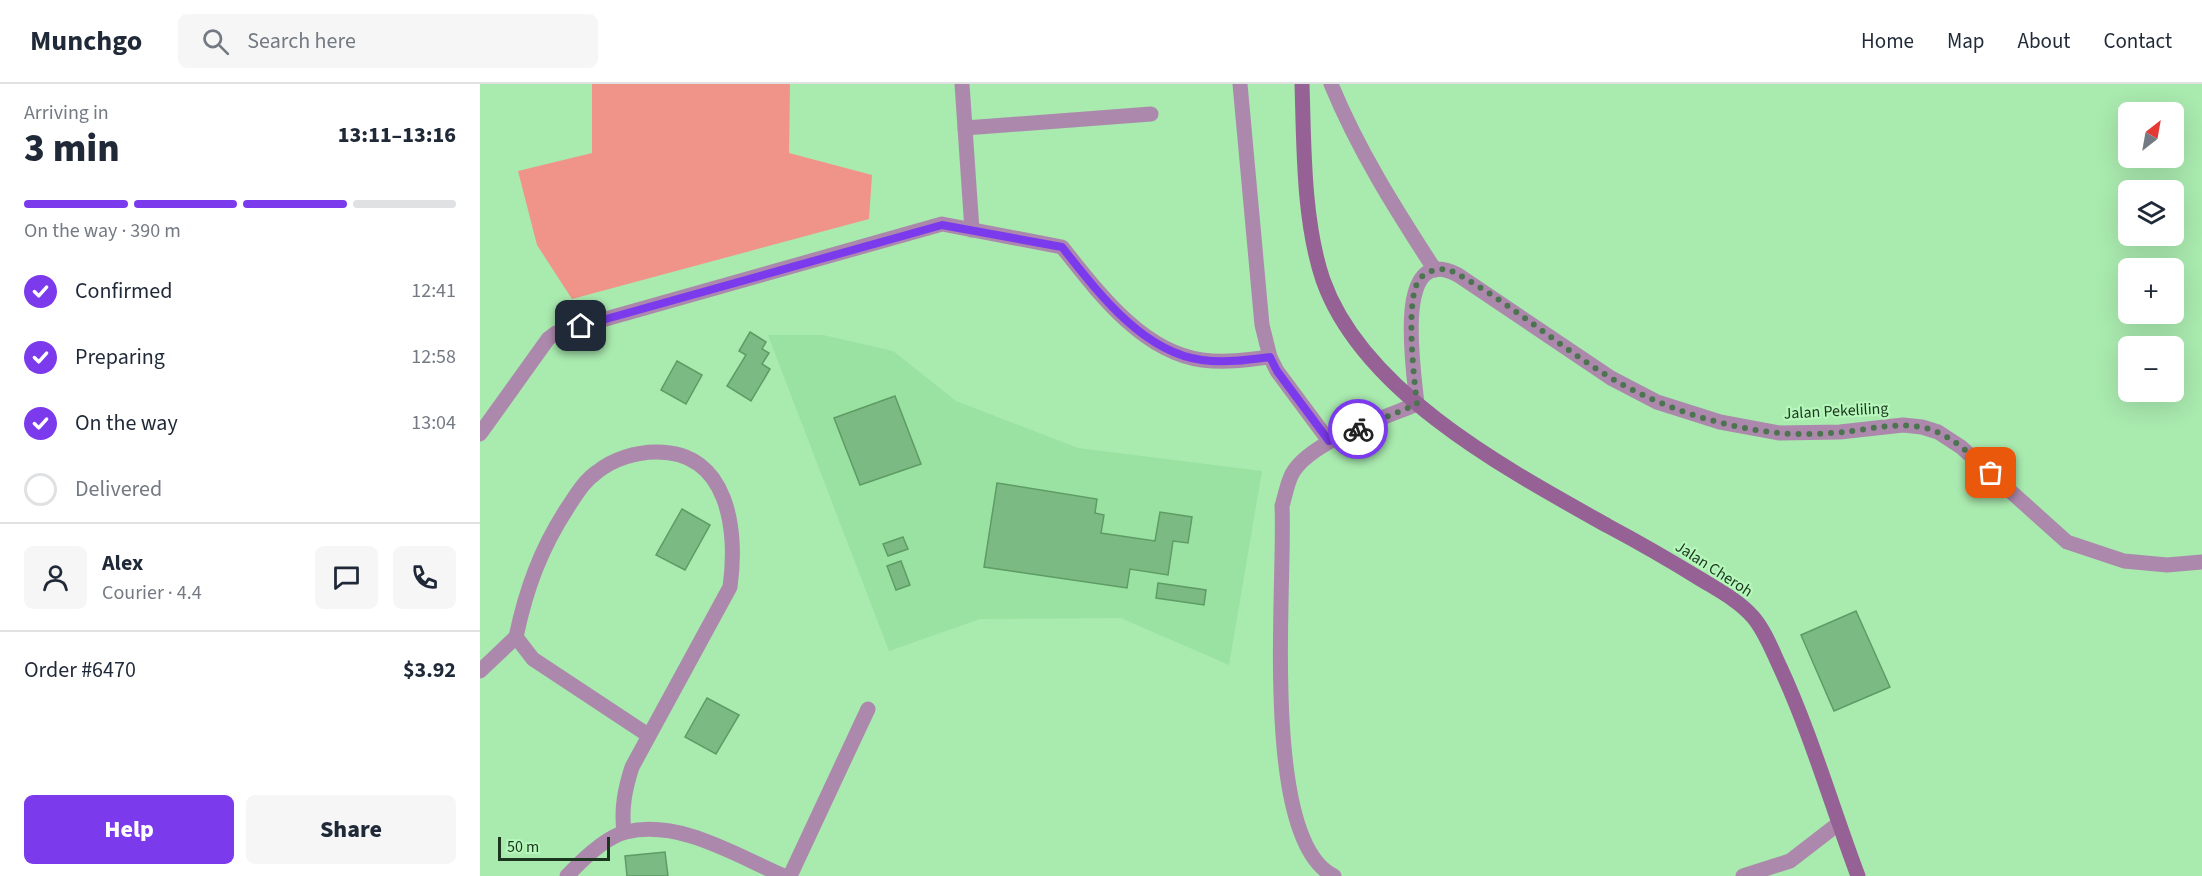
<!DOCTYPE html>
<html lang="en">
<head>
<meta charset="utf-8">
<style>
	body { margin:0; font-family:"Source Sans 3",sans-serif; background:#f6f6f7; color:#1f2937; height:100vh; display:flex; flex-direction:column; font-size:22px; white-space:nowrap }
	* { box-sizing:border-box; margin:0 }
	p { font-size:20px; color:#747a83 }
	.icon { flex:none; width:33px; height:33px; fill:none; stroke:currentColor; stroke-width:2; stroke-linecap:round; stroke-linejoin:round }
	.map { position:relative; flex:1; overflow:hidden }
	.side { display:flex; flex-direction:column; background:#fff; width:480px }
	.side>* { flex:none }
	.needle { width:39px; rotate:31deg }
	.buttons { position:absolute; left:1638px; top:18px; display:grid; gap:12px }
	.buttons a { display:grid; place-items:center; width:66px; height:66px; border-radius:9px; background:#fff; box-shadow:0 6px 24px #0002; font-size:30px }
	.scale { position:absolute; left:18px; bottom:15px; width:112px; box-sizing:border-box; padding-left:6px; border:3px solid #1b351e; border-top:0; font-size:16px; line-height:21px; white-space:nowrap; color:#1b351e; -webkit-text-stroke:4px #b6f7bb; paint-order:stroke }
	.pin { position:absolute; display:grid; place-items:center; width:51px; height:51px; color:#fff; margin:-26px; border-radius:12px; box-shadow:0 3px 9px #0006 }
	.courier { position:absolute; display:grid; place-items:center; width:60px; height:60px; margin:-30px; border:4px solid #7c3aed; border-radius:50%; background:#fff; color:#222; box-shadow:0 2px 8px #0007 }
	.headline em { font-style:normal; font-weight:800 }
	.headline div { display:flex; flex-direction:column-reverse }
	.headline { display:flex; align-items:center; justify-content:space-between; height:102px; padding:0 24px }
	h1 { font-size:39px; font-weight:800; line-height:45px }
	.bar { display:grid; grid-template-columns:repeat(4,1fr); gap:9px 6px; align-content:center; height:72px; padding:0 24px }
	.bar i { height:8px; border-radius:4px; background:#e0e1e3 }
	.bar .active { background:#7c3aed }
	.bar p { grid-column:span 4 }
	.line { display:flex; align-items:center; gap:15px; padding:0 24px; border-top:2px solid #e0e1e3 }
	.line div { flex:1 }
	.round { display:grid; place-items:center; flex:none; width:63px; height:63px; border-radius:9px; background:#f6f6f7 }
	ol { padding:0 24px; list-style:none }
	li { display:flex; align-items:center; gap:18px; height:66px }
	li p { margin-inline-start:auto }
	li .icon { padding:6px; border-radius:50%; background:#7c3aed; color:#fff; stroke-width:4 }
	li:last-child { color:#747a83 }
	li i { width:33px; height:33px; border:3px solid #e0e1e3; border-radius:50% }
	.cta { display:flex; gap:12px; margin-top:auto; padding:12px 24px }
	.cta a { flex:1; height:69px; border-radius:9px; background:#7c3aed; color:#fff; font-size:24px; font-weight:800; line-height:69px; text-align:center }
	.cta a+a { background:#f6f6f7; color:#1f2937 }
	header { display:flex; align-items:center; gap:36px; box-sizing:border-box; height:84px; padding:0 30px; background:#fff; border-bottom:2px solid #e0e1e3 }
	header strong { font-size:28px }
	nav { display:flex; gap:33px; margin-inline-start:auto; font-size:21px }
	.search { width:420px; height:54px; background:#f6f6f7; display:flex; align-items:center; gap:15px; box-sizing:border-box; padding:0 21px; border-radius:9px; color:#747a83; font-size:22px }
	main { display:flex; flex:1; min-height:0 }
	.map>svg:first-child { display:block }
	.built { fill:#9ae2a1 }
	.green { fill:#f09489 }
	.building { fill:#7bba82; stroke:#5e9c65; stroke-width:1.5 }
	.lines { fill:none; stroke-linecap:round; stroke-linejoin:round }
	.minor { stroke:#ac89ac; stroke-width:15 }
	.tertiary { stroke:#ac89ac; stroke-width:15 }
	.secondary { stroke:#966296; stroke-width:15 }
	.done { stroke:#4d7451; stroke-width:6; stroke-dasharray:0 10.8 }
	.route { stroke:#7c3aed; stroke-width:8 }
	.labels { text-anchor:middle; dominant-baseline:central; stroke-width:4.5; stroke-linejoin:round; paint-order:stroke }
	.street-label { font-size:16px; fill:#1b351e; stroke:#b6f7bb }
</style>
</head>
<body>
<header>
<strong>Munchgo</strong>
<div class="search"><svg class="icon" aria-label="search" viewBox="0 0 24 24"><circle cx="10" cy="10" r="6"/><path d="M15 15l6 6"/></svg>Search here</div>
<nav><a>Home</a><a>Map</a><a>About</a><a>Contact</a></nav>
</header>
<main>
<section class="side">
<div class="headline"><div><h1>3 min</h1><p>Arriving in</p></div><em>13:11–13:16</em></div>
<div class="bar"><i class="active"></i><i class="active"></i><i class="active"></i><i></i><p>On the way · 390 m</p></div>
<ol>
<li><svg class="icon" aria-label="check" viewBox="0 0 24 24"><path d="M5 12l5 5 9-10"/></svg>Confirmed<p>12:41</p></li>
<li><svg class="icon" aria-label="check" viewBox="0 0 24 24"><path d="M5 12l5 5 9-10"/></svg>Preparing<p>12:58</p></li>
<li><svg class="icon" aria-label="check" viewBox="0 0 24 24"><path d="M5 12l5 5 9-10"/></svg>On the way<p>13:04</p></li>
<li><i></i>Delivered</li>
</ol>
<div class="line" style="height:108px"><a class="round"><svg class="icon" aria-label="person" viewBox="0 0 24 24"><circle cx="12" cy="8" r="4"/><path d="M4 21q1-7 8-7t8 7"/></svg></a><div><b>Alex</b><p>Courier · 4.4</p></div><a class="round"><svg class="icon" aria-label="chat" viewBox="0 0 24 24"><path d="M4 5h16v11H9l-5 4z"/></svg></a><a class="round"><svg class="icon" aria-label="phone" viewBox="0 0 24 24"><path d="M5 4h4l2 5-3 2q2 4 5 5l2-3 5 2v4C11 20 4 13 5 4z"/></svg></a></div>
<div class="line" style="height:78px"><div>Order #6470</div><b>$3.92</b></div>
<div class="cta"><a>Help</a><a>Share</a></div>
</section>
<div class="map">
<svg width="1722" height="792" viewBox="0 0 1722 792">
	<rect width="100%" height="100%" fill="#a9eaaf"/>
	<path class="built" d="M288 251H343L413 267 476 317 598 364 782 387 749 581 641 534 500 535 409 567Z"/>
	<path class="green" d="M112 0H310L309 69 392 91 389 135 92 215 57 161 38 87 112 69Z"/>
	<g class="building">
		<path d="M270 248 286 258 282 265 289 269 282 280 290 285 271 317 247 302 266 271 259 267Z"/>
		<path d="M197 277 222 291 206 320 181 306Z"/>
		<path d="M415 312 441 380 380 401 354 334Z"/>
		<path d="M517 399 617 415 615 429 624 431 621 449 675 457 680 428 712 433 708 459 693 457 688 491 650 485 647 504 504 483Z"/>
		<path d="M202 425 230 441 205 486 176 471Z"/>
		<path d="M423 453 428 465 408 472 403 460Z"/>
		<path d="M421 477 430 501 416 506 407 482Z"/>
		<path d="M678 499 726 506 724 521 676 514Z"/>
		<path d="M1376 527 1410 603 1354 627 1321 551Z"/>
		<path d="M227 614 259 631 236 670 205 653Z"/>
		<path d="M185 768 188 792H147L145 772Z"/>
	</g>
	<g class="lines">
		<g class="minor">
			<path d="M482 0 492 146"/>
			<path d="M760 0 782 241 790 273 797 287 849 357"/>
			<path d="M851 0C878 66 916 126 955 186"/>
			<path d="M485 44 671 30"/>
			<path d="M0 350 68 255 76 249 462 140 582 163C617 207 662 268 722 276 745 279 767 276 790 273"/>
			<path d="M0 587 36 553"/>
			<path d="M144 748C141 724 145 705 152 683L250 503C258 447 249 367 176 368 156 368 133 375 117 388 104 397 96 411 88 423 61 464 46 505 36 553L53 575 168 651"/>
			<path d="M87 792C102 776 125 753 146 748 200 735 257 772 304 792"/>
			<path d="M310 792 388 625"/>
			<path d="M854 792C779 756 806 497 802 422 805 412 807 400 812 390 829 358 903 334 937 320 934 289 912 156 978 191L1131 294 1177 318 1240 338 1300 349 1360 348 1423 341 1442 343 1458 348 1481 363 1587 458 1644 477 1687 481 1722 478"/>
		</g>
		<path class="tertiary" d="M1263 792 1310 777 1358 740"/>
		<path class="secondary" d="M822 0C824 62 823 137 843 196 883 309 1028 386 1128 442 1160 459 1191 477 1222 496 1240 507 1259 517 1273 533 1285 547 1292 566 1300 583 1331 650 1352 723 1378 792"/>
	</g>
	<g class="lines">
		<path class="done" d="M878 345 937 320C934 294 925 216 939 196 945 187 957 185 968 185 1026 215 1075 260 1131 294 1181 324 1241 343 1299 349 1319 351 1343 350 1363 348 1393 345 1428 335 1457 348 1478 357 1495 375 1511 389"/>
		<path class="route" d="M101 242 462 141 582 163C617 207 662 268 722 276 745 279 767 276 790 273L797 287 849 357 878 345"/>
	</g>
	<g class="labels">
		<g class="street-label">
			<text transform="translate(1356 327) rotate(-3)">Jalan Pekeliling</text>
			<text transform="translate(1234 485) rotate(33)">Jalan Cheroh</text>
		</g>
	</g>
</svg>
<div class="buttons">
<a><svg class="needle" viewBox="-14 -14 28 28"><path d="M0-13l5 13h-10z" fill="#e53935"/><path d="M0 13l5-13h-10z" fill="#747a83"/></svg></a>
<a><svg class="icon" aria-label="layers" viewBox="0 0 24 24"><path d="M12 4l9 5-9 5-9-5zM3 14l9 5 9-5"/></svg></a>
<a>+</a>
<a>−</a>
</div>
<div class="scale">50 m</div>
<div class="pin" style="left:1511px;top:389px;background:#ea580c"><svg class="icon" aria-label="bag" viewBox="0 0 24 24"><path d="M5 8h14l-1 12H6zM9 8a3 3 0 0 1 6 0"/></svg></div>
<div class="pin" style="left:101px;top:242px;background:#1f2937"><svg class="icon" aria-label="home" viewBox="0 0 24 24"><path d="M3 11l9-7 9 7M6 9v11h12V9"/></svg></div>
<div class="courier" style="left:878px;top:345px"><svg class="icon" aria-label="bike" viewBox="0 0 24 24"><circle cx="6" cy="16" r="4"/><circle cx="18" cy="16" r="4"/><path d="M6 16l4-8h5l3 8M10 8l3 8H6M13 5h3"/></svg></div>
</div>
</main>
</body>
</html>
